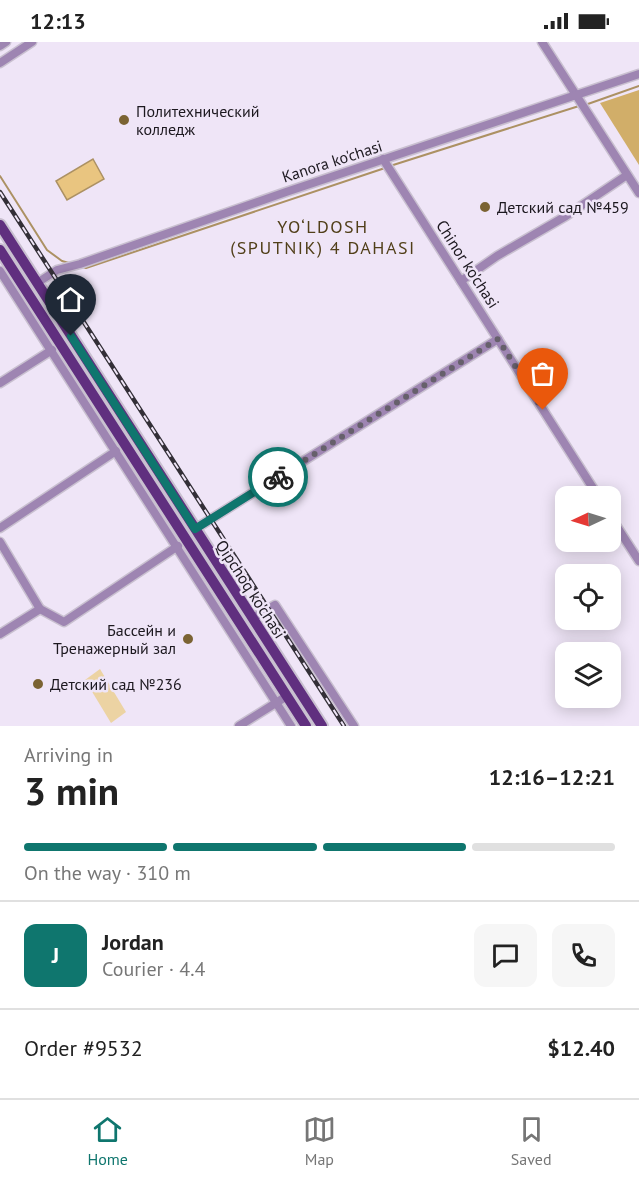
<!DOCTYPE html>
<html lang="en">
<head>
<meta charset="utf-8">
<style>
	body { margin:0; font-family:"PT Sans",sans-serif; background:#f6f6f6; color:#222; height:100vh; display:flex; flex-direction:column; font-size:22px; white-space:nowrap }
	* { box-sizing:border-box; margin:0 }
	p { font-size:20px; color:#767676 }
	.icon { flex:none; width:33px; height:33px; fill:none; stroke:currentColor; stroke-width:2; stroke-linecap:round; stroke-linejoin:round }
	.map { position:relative; height:684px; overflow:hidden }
	.details { display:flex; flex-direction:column; background:#fff; flex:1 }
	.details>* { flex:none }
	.needle { width:39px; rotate:266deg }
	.buttons { position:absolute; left:555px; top:444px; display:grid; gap:12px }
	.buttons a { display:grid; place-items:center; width:66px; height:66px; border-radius:12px; background:#fff; box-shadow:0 3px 15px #0003; font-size:30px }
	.pin { position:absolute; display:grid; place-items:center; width:51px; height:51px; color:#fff; margin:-62px -26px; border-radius:50% 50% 50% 0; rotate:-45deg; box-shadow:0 0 6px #0007 }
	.pin .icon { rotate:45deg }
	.courier { position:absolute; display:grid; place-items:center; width:60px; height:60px; margin:-30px; border:4px solid #0f766e; border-radius:50%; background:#fff; color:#222; box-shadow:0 2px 8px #0007 }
	.summary em { font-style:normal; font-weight:800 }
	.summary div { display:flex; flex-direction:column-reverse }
	.summary { display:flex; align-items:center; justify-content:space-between; height:102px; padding:0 24px }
	h1 { font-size:39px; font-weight:800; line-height:45px }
	.bar { display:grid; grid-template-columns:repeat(4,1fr); gap:9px 6px; align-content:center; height:72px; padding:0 24px }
	.bar i { height:8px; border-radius:4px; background:#e0e0e0 }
	.bar .active { background:#0f766e }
	.bar p { grid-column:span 4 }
	.line { display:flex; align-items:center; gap:15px; padding:0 24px; border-top:2px solid #e0e0e0 }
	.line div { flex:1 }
	.round { display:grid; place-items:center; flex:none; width:63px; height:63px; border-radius:12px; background:#f6f6f6 }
	.status { display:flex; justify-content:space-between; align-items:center; height:42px; padding:0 30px; background:#fff; direction:ltr }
	.status svg { height:16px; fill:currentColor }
	.menu { display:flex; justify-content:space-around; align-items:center; height:84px; border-top:2px solid #e0e0e0; background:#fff; font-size:16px; color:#767676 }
	.menu a { display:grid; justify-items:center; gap:3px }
	.menu .active { color:#0f766e }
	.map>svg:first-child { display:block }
	.green { fill:#ecd3a3 }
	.forest { fill:#d1ae69 }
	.water { fill:#e9c580; stroke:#ac9163; stroke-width:1.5 }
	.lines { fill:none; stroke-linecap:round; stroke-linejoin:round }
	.stream { stroke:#ac9163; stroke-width:2 }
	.minor-casing { stroke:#c9c0d0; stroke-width:11 }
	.major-casing { stroke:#c9c0d0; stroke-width:14 }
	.minor { stroke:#9e85b2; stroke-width:8 }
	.major { stroke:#602f7f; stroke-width:10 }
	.rail-casing { stroke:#332f37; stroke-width:4.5 }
	.rail { stroke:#efe5f7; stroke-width:2; stroke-dasharray:7; stroke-linecap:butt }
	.done { stroke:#66606b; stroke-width:6; stroke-dasharray:0 10.8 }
	.route { stroke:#0f766e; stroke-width:8 }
	.poi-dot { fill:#7b6333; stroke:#efe5f7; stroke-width:2 }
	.labels { text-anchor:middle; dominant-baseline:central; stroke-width:5; stroke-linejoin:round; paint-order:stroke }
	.poi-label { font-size:16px; fill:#1c181f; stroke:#efe5f7; text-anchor:start }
	.street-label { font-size:16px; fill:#1c181f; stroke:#efe5f7 }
	.neighbourhood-label { font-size:18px; letter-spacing:1.5px; fill:#513f19; stroke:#efe5f7 }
</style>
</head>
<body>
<div class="status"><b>12:13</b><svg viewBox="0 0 49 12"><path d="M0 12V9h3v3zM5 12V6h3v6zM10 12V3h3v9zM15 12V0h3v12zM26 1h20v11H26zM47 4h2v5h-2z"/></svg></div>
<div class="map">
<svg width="639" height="684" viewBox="0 0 639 684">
	<rect width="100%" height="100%" fill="#efe5f7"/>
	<path class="green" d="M100 627 126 670 111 681 85 638Z"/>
	<path class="forest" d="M639 48V123L600 61Z"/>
	<path class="water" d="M93 117 104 137 67 158 56 139Z"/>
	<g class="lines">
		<g class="stream">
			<path d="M585 63 639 44"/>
			<path d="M390 124 579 64"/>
			<path d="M0 134 47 208 62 219 69 221"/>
			<path d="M83 225 86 226 385 126"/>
		</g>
		<defs>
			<g id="minor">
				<path d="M542 0 639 151"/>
				<path d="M0 4 6 0"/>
				<path d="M0 21 32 0"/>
				<path d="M383 117 598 454"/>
				<path d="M0 229 291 684"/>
				<path d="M461 239 497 214 566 174 627 133"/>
				<path d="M37 241 57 228 80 222 286 150 639 32"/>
				<path d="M0 341 52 308"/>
				<path d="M610 474 639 519"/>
				<path d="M0 486 116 409"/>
				<path d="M195 487 498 297"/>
				<path d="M0 500 40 567 64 580 178 504"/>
				<path d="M253 576 275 563 354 684"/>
				<path d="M0 592 40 567"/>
				<path d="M239 684 287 654"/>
			</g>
			<g id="major">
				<path d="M0 183 322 684"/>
				<path d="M0 208 306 684"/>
			</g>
		</defs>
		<use href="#minor" class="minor-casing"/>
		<use href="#major" class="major-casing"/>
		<use href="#minor" class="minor"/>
		<use href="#major" class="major"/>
		<defs>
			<path id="rail" d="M0 150 344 684"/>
		</defs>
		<use href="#rail" class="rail-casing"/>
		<use href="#rail" class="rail"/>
	</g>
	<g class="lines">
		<path class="done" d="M278 435 498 297 543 368"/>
		<path class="route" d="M71 294 195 487 278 435"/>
	</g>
	<g class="poi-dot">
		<circle cx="124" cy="78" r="6"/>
		<circle cx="485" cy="165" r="6"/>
		<circle cx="188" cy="597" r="6"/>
		<circle cx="38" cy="642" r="6"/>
	</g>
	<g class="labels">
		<g class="poi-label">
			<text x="136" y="69">Политехнический<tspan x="136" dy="18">колледж</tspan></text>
			<text x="497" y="165">Детский сад №459</text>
			<text x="176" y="588" text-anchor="end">Бассейн и<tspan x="176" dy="18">Тренажерный зал</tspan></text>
			<text x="50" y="642">Детский сад №236</text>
		</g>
		<g class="street-label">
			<text transform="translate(332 119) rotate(-18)">Kanora ko'chasi</text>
			<text transform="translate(468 222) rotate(57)">Chinor ko'chasi</text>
			<text transform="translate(251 547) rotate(57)">Qipchoq ko'chasi</text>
		</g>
		<g class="neighbourhood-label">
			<text x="323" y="184">YO‘LDOSH<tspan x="323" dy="21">(SPUTNIK) 4 DAHASI</tspan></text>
		</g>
	</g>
</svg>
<div class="buttons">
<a><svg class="needle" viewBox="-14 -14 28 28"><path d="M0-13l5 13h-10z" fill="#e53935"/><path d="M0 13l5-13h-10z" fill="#767676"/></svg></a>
<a><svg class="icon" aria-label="locate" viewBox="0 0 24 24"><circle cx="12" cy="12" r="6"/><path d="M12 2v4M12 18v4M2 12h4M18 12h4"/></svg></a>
<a><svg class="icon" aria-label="layers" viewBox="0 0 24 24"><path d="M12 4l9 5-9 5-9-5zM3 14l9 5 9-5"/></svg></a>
</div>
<div class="pin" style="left:543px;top:368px;background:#ea580c"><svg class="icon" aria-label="bag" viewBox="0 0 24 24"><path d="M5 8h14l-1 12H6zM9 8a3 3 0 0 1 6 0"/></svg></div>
<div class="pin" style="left:71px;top:294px;background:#1f2937"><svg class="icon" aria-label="home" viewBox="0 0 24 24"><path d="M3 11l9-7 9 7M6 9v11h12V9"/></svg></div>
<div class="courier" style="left:278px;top:435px"><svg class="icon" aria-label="bike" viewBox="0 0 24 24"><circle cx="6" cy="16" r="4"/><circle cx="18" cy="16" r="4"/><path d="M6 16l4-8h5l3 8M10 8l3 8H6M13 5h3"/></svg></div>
</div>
<section class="details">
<div class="summary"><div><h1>3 min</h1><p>Arriving in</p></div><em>12:16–12:21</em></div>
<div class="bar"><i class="active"></i><i class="active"></i><i class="active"></i><i></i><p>On the way · 310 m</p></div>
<div class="line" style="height:108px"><b class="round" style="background:#0f766e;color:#fff">J</b><div><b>Jordan</b><p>Courier · 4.4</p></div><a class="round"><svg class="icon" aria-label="chat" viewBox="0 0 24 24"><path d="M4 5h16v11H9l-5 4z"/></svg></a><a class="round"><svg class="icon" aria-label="phone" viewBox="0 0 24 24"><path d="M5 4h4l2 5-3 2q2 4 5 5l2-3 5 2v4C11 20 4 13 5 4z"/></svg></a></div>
<div class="line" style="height:78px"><div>Order #9532</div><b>$12.40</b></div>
</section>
<nav class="menu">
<a class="active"><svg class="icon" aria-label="home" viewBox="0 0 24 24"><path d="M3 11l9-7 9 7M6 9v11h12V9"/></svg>Home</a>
<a><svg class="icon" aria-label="map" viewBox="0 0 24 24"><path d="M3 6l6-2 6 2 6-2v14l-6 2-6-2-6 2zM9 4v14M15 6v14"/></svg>Map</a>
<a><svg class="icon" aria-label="saved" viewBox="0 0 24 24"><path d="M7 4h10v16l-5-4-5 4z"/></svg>Saved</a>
</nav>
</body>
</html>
